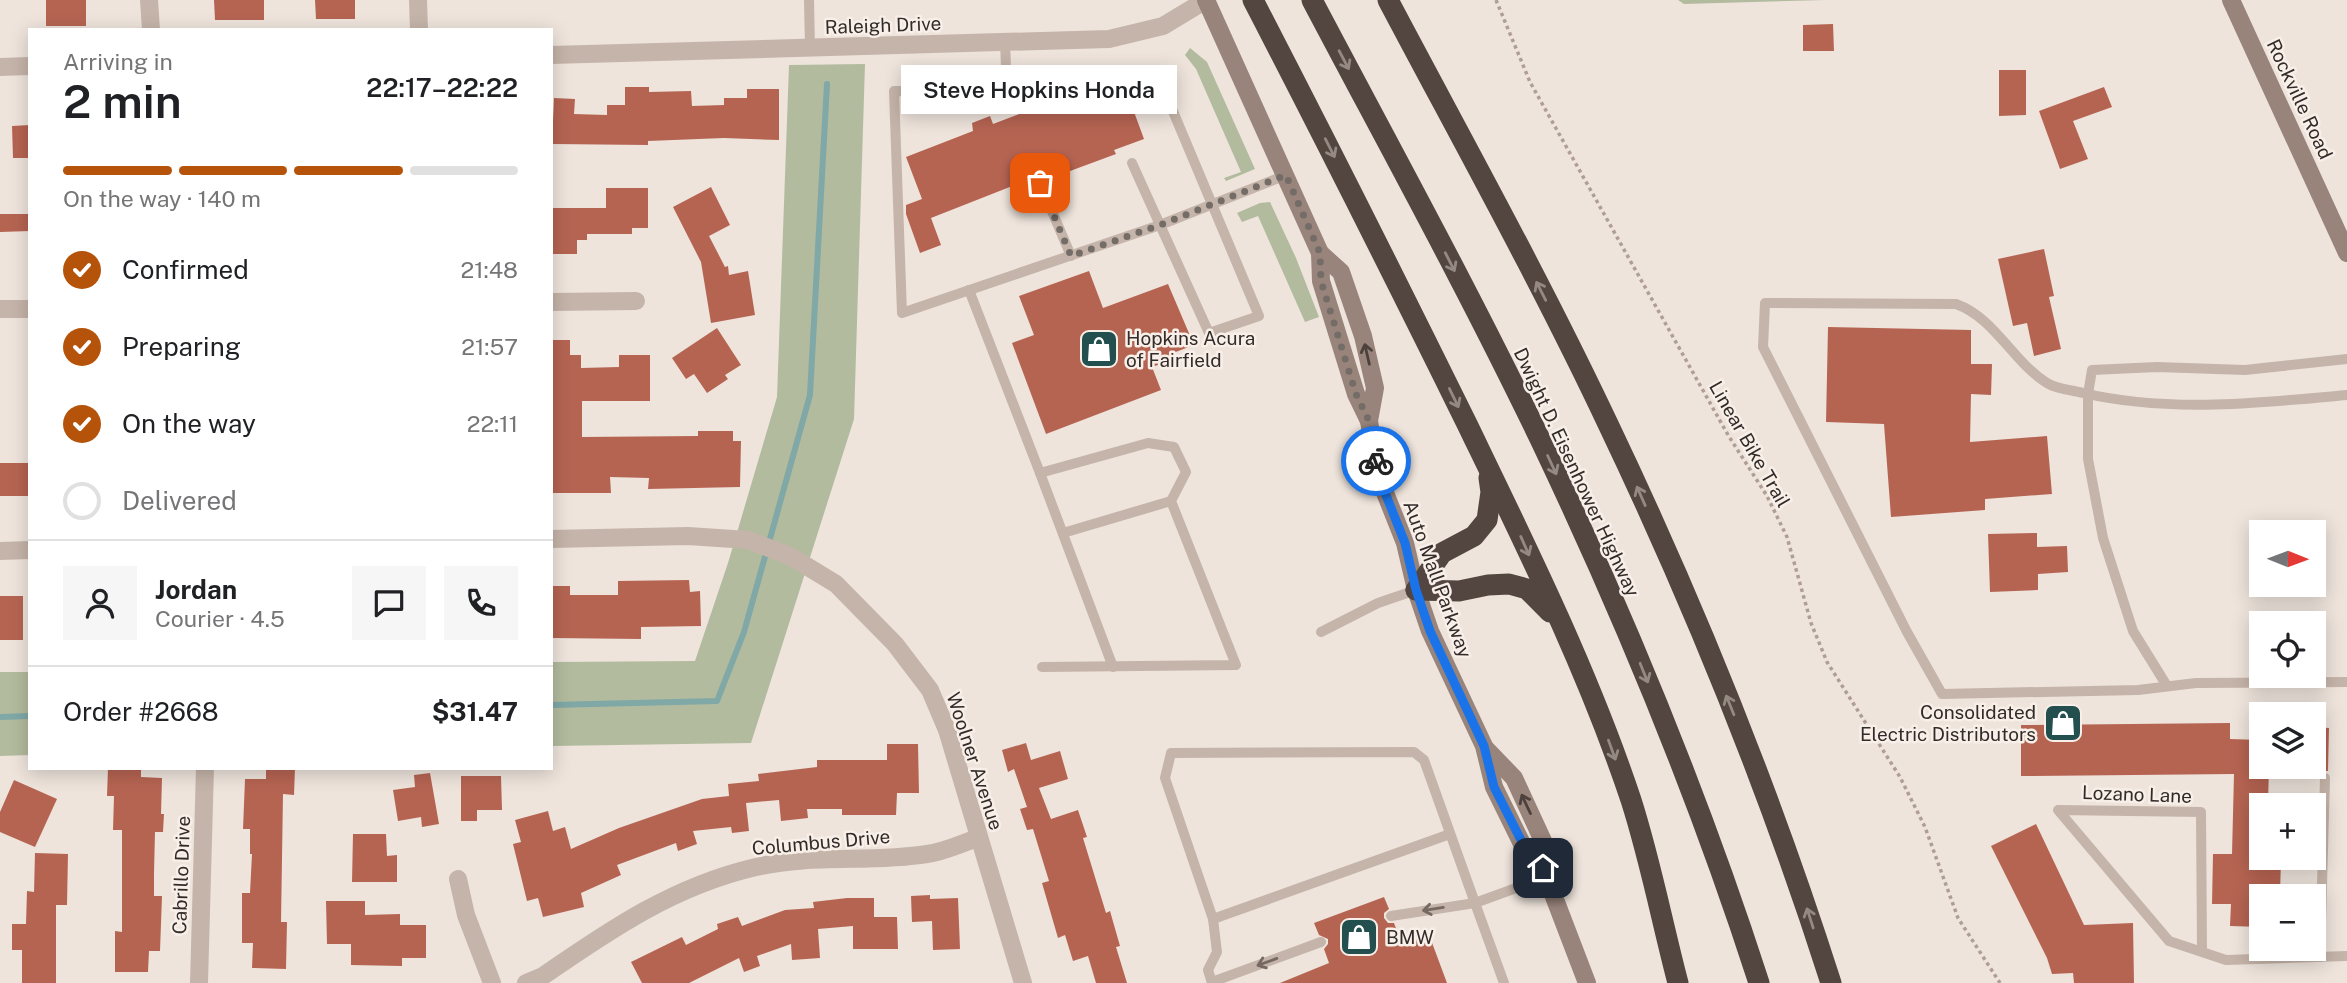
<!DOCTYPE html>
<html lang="en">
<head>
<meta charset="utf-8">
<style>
	body { margin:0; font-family:"Public Sans",sans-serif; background:#f6f6f6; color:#202124; height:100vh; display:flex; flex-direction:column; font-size:26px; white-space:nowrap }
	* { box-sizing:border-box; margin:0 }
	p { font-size:23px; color:#757577 }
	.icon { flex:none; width:38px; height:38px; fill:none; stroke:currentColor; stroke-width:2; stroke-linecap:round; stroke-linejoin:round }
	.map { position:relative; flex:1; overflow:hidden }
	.drawer { position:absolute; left:28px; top:28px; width:525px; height:742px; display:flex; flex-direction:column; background:#fff; border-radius:0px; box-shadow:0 4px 18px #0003 }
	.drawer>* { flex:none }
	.needle { width:46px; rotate:91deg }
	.tools { position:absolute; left:2249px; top:520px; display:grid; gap:14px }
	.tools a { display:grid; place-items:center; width:77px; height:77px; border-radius:0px; background:#fff; box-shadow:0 4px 18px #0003; font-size:35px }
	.pin { position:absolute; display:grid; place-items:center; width:60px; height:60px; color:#fff; margin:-30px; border-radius:14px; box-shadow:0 4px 10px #0006 }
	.courier { position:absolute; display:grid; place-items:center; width:70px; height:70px; margin:-35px; border:5px solid #1a73e8; border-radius:50%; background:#fff; color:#222; box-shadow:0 2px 9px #0007 }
	.bubble { position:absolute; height:49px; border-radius:0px; background:#fff; box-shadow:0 4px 18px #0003; font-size:23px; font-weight:600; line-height:49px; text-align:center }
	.summary em { font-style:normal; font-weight:600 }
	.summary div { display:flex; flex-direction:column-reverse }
	.summary { display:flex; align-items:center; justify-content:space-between; height:119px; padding:0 35px }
	h1 { font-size:46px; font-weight:600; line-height:52px }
	.bar { display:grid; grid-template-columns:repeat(4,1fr); gap:10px 7px; align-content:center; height:84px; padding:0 35px }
	.bar i { height:9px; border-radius:5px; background:#e0e0e0 }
	.bar .on { background:#b45309 }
	.bar p { grid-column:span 4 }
	.line { display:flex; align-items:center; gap:18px; padding:0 35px; border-top:2px solid #e0e0e0 }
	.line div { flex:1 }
	.round { display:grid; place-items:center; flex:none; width:74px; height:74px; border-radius:0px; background:#f6f6f6 }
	ol { padding:0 35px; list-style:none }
	li { display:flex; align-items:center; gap:21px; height:77px }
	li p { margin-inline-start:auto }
	li .icon { padding:7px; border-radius:50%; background:#b45309; color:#fff; stroke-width:4 }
	li:last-child { color:#757577 }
	li i { width:38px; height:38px; border:4px solid #e0e0e0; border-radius:50% }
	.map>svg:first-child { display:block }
	.green { fill:#b3bb9e }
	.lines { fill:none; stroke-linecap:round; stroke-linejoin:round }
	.stream { stroke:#7fa8a7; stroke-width:6 }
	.building { fill:#b66452 }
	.path { stroke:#b09e94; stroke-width:3.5; stroke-dasharray:3.5 3.5; stroke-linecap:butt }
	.lane { stroke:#c5b4a9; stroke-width:10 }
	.street { stroke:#c5b4a9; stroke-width:18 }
	.secondary { stroke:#98847b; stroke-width:18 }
	.highway { stroke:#534540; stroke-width:21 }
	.oneway { stroke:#958983 }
	.oneway2 { stroke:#4c413d }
	.oneway3 { stroke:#756962 }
	.done { stroke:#746c67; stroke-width:7; stroke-dasharray:0 12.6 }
	.route { stroke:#1a73e8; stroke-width:9 }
	.labels { text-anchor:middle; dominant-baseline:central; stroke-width:5; stroke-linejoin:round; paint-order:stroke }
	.street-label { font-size:19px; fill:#332b28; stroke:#f7efe8 }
	.poi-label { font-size:19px; fill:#332b28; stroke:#f7efe8; text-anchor:start }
</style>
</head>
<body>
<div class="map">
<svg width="2347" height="983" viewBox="0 0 2347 983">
	<rect width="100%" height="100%" fill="#eee4dc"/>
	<g class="green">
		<path d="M1678 0H1825L1684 4Z"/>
		<path d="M1190 48 1207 62 1255 169 1226 181 1224 178 1241 172 1196 69 1185 55Z"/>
		<path d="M865 64 854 419 751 743 551 746V662L695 661 728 563 777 397 789 65Z"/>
		<path d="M1270 202 1296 258 1319 317 1305 322 1258 216 1242 222 1237 213 1260 203Z"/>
		<path d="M0 672H30V755L0 756Z"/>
	</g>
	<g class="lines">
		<g class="stream">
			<path d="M551 705 717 701 744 632 810 395 827 84"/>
			<path d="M0 717 30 716"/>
		</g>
	</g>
	<g class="building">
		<rect x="46" y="0" width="40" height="26"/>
		<path d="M214 0H264V20H215Z"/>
		<path d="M315 0H355V19H316Z"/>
		<path d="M1833 24 1834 51H1803V25Z"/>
		<path d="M1999 70H2026V115L1999 116Z"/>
		<path d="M1119 71 1144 139 1114 150 1116 154 1062 174 1060 169 1038 176 931 218 941 245 920 253 906 214V205L922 199 906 157 973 131 972 123 990 116 993 124 1072 94 1067 82 1083 72 1087 83Z"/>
		<path d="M625 87H649V92L691 91 692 106 724 105V98H747V89H779V140L724 138 648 141V145L552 144 554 98 575 99 574 114 607 115V105H625Z"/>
		<path d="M2104 87 2112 107 2073 121 2088 159 2060 169 2039 111Z"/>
		<path d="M30 125V158H13L12 126Z"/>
		<path d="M711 187 730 225 709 236 725 267 728 266 729 275 748 271 755 315 711 323 701 262 673 207Z"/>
		<path d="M606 188H648V228H632V234H587V240H577V254H551V208H606Z"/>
		<path d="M0 214H30V231L0 232Z"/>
		<path d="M2044 249 2054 296 2049 297 2061 349 2034 356 2027 323 2013 326 1998 259Z"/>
		<path d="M1089 271 1103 308 1168 284 1194 345 1173 353 1175 359 1152 367 1161 390 1046 434 1012 343 1034 335 1019 296Z"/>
		<path d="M1828 327 1971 330V364H1992L1991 395 1971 394 1970 442 2047 436 2052 494 1985 499V510L1891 517 1884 424 1826 422Z"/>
		<path d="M717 328 741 365 725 375 728 379 707 393 694 374 686 379 672 358Z"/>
		<path d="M551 340H570V355H581V368L619 367V355H650V401H582V437L698 436V431H733V441H741L740 487 648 489 649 478 610 477 611 493H551Z"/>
		<rect x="0" y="463" width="30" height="33"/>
		<path d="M2037 533V547L2067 546 2068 572 2038 574V590L1990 592 1988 534Z"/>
		<path d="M689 580 690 592 700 591 701 626 641 627V639L551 638V586H570V595H618V581Z"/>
		<rect x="0" y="596" width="23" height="44"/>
		<path d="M2230 723V739L2261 740V766H2269L2268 805H2261V858H2281L2280 896H2261V927L2230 926 2231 904H2212L2213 854H2232L2234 774 2021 776V725Z"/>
		<path d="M2314 727 2329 728 2328 771H2322L2318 776H2314Z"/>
		<path d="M1026 743 1031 760 1060 751 1068 779 1039 788 1051 819 1078 810 1087 837 1083 838 1106 913 1110 911 1120 946 1116 947 1127 983H1096L1088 956 1073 961 1065 935 1058 938 1042 883 1049 881 1033 829 1027 830 1020 809 1027 807 1014 769 1008 772 1002 750Z"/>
		<path d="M887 744H918L919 793H897L896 815H842V809H807L808 818 781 821 779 800 746 803 749 831 732 833 731 827 693 831 697 844 678 851 676 843 617 865 621 875 581 893 584 907 543 917 538 898 527 901 513 844 521 842 515 820 548 811 553 831 565 827 571 849 619 828 702 799 729 796 728 784 759 781 758 774 817 767V760H887Z"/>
		<path d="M108 768H141V777L162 778 161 814H164L163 832H155L154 873V896H162L160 951H149L148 972H115V931L122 932V830H113L114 796H107Z"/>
		<path d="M266 768H295L294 795 283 794 281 922H287L286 969 252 968 253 943H242V893H250L252 854H250V829H243L245 779H266Z"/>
		<path d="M430 773 439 824 422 827 421 817 398 821 393 790 415 787 414 775Z"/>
		<path d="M461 776H501L502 810H477V821H461Z"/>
		<path d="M14 780 57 799 35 847 0 832V812Z"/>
		<path d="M2036 824 2084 925 2133 923 2134 983H2074L2073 973 2052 974 2047 958 1991 846Z"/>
		<path d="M353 834H386L387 856 397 855V882H352Z"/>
		<path d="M35 853 68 854 67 905H56V983H22V950H12V924H26L27 891 34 892Z"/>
		<path d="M930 895V899L958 898 960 949 933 950 932 921 912 922 911 896Z"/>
		<path d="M1384 897 1389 909 1384 913V918L1388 923H1394L1401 942 1428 932 1447 983H1280L1329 963 1324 949 1328 944V939L1319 935 1314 923Z"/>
		<path d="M847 898H874V917H897L898 949H853V926L818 929 820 958 792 960 791 944 757 956 760 966 744 972 739 958 689 983H642L631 962 682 937 686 945 718 929 717 924 738 917 742 926 785 910 814 908 813 902Z"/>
		<path d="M326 901H365V915L400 914V925H426V958H402V966L351 965V944H327Z"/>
	</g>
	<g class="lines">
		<path class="path" d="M1496 0 1530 82 1728 435 1767 496 1787 537 1811 623 1827 662 1900 777 1925 827 1958 918 2000 983"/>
		<g class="lane">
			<path d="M809 0 810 48"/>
			<path d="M1005 42 1007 92"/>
			<path d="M1049 80 1007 92 894 91 902 313 1160 225 1286 175"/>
			<path d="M1132 163 1209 333 1259 316 1159 78"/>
			<path d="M1040 183 1071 256"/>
			<path d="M969 290 1040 473 1148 443 1174 447 1186 472 1171 501 1236 665 1042 667"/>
			<path d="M2347 395C2259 403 2169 413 2083 393 2072 390 2056 389 2047 383 2012 361 1995 318 1956 304L1765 303 1763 347 1907 632 1942 694 2138 690 2196 683 2347 682"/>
			<path d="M1040 473 1113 667"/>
			<path d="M1063 533 1171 501"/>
			<path d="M1321 632 1378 603 1416 590"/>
			<path d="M2167 686 2133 631 2103 538 2088 459V394L2092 370 2157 367 2245 370 2347 359"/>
			<path d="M1213 919 1450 834"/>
			<path d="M2202 952 2201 812 2058 810 2169 941 2226 960 2347 956"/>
			<path d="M2320 957 2325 778"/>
			<path d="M1212 982 1321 942"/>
			<path d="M1212 983 1208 970 1217 952 1213 919 1165 778 1171 753 1414 752 1424 760 1475 903 1391 916"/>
			<path d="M1504 983 1475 903 1546 877"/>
		</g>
		<g class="street">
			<path d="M149 0 151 30"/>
			<path d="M418 0 419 30"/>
			<path d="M551 55 1109 39 1163 26 1206 0"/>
			<path d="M0 67 30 66"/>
			<path d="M551 302 636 301"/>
			<path d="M0 309H30"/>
			<path d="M551 539 688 536 748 540 790 556 836 584 895 644 930 690 947 730 1023 983"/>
			<path d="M0 551 30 550"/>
			<path d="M458 879 466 915 492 983"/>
			<path d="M199 983 205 768"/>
			<path d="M526 983 543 976C611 929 674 886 756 867 812 854 871 863 927 854 944 852 962 843 978 838"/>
		</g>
		<g class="secondary">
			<path d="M1206 0 1320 253 1321 281 1356 394 1369 421 1378 475 1405 543 1416 590 1430 631 1484 746 1494 787 1526 852 1543 868"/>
			<path d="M2231 0 2347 253"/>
			<path d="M1320 253 1341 272 1363 336 1375 388 1369 421"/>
			<path d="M1486 749 1514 778 1544 843 1543 868 1587 983"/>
		</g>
		<g class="highway">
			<path d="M1253 0C1326 141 1397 282 1467 424 1526 546 1588 671 1631 800 1650 859 1662 922 1678 983"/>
			<path d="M1312 0C1389 146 1469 291 1540 439 1624 615 1699 797 1759 983"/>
			<path d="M1388 0C1462 140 1540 280 1608 424 1694 604 1770 792 1831 983"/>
			<path d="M1416 590 1442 553 1474 536 1487 520 1491 492 1489 478"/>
			<path d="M1416 590 1459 591 1488 585 1509 584 1527 589 1550 612"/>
		</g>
	</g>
	<defs><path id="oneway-shaft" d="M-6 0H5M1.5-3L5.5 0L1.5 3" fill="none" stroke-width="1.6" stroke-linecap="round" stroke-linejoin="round" transform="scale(1.75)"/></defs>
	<g class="oneway">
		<use href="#oneway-shaft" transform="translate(1344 60) rotate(62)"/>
		<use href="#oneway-shaft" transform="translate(1330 148) rotate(63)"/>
		<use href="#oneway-shaft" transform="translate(1450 262) rotate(63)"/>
		<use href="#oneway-shaft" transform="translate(1541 291) rotate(-117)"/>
		<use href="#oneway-shaft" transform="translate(1454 398) rotate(64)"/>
		<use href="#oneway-shaft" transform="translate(1552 465) rotate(65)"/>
		<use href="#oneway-shaft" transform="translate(1641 496) rotate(-114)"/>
		<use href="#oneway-shaft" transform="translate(1525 546) rotate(66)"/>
		<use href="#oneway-shaft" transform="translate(1644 673) rotate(68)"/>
		<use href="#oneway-shaft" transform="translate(1730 705) rotate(-112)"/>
		<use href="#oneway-shaft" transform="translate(1612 750) rotate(70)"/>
		<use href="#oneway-shaft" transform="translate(1810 918) rotate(-108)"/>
	</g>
	<g class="oneway2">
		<use href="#oneway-shaft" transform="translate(1367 354) rotate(-103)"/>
		<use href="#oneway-shaft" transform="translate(1526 804) rotate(-115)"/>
	</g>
	<g class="oneway3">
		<use href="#oneway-shaft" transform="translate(1433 909) rotate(171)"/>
		<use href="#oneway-shaft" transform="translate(1267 962) rotate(160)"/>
	</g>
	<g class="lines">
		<path class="done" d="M1040 183 1071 256 1160 225 1286 175 1320 253 1321 281 1356 394 1369 421 1376 461"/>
		<path class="route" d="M1376 461 1378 475 1405 543 1416 590 1430 631 1484 746 1494 787 1527 852 1543 868"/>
	</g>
	<defs>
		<symbol id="shop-square" viewBox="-11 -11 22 22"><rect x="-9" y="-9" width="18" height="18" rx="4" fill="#234f4f" stroke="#f7efe8"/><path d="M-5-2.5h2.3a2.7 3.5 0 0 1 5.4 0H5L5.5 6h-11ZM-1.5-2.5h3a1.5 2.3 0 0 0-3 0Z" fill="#fff"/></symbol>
	</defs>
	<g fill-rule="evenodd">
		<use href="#shop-square" x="1077" y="327" width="44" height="44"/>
		<use href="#shop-square" x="2041" y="701" width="44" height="44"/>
		<use href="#shop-square" x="1337" y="915" width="44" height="44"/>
	</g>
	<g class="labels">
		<g class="street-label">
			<text transform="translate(883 25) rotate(-2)">Raleigh Drive</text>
			<text transform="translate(2300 99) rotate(65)">Rockville Road</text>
			<text transform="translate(1750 444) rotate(60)">Linear Bike Trail</text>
			<text transform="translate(1577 472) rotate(65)">Dwight D. Eisenhower Highway</text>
			<text transform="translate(1438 579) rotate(70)">Auto Mall Parkway</text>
			<text transform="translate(975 761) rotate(72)">Woolner Avenue</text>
			<text transform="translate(2137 794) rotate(2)">Lozano Lane</text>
			<text transform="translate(821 842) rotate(-5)">Columbus Drive</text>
			<text transform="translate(181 875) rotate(-88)">Cabrillo Drive</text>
		</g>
		<g class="poi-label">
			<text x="1126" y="338">Hopkins Acura<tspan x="1126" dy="22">of Fairfield</tspan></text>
			<text x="2036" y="712" text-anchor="end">Consolidated<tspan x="2036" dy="22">Electric Distributors</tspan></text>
			<text x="1386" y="937">BMW</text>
		</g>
	</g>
</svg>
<div class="tools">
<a><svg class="needle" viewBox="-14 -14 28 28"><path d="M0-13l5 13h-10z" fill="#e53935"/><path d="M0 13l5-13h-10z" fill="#757577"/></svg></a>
<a><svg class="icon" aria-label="locate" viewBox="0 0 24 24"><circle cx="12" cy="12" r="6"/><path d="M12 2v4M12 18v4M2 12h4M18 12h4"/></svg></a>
<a><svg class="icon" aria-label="layers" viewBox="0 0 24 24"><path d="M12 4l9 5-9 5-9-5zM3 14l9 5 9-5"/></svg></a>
<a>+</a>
<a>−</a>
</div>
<div class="pin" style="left:1040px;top:183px;background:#ea580c"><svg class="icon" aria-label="bag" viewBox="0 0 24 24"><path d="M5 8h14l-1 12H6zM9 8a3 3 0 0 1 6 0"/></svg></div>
<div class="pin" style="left:1543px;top:868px;background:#1f2937"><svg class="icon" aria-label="home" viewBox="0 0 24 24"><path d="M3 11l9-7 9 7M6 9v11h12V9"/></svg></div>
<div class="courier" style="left:1376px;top:461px"><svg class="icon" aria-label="bike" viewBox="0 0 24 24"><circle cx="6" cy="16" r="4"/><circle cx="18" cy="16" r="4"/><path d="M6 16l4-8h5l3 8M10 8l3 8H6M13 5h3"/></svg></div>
<div class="bubble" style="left:901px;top:65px;width:276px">Steve Hopkins Honda</div>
<section class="drawer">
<div class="summary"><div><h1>2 min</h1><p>Arriving in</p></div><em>22:17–22:22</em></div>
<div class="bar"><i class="on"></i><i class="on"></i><i class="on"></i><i></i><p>On the way · 140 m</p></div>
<ol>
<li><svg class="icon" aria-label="check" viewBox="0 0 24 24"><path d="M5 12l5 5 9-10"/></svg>Confirmed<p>21:48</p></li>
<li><svg class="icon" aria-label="check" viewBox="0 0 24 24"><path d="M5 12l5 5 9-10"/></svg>Preparing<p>21:57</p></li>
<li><svg class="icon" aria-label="check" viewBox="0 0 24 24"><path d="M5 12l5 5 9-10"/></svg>On the way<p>22:11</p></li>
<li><i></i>Delivered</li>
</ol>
<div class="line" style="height:126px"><a class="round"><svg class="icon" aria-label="person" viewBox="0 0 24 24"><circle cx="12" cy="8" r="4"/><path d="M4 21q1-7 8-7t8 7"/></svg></a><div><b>Jordan</b><p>Courier · 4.5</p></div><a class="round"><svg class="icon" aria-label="chat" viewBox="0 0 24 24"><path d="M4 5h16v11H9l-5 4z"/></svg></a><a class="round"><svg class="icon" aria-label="phone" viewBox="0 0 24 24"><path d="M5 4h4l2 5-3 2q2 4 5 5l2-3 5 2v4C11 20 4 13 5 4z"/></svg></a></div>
<div class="line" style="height:91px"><div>Order #2668</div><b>$31.47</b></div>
</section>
</div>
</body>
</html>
